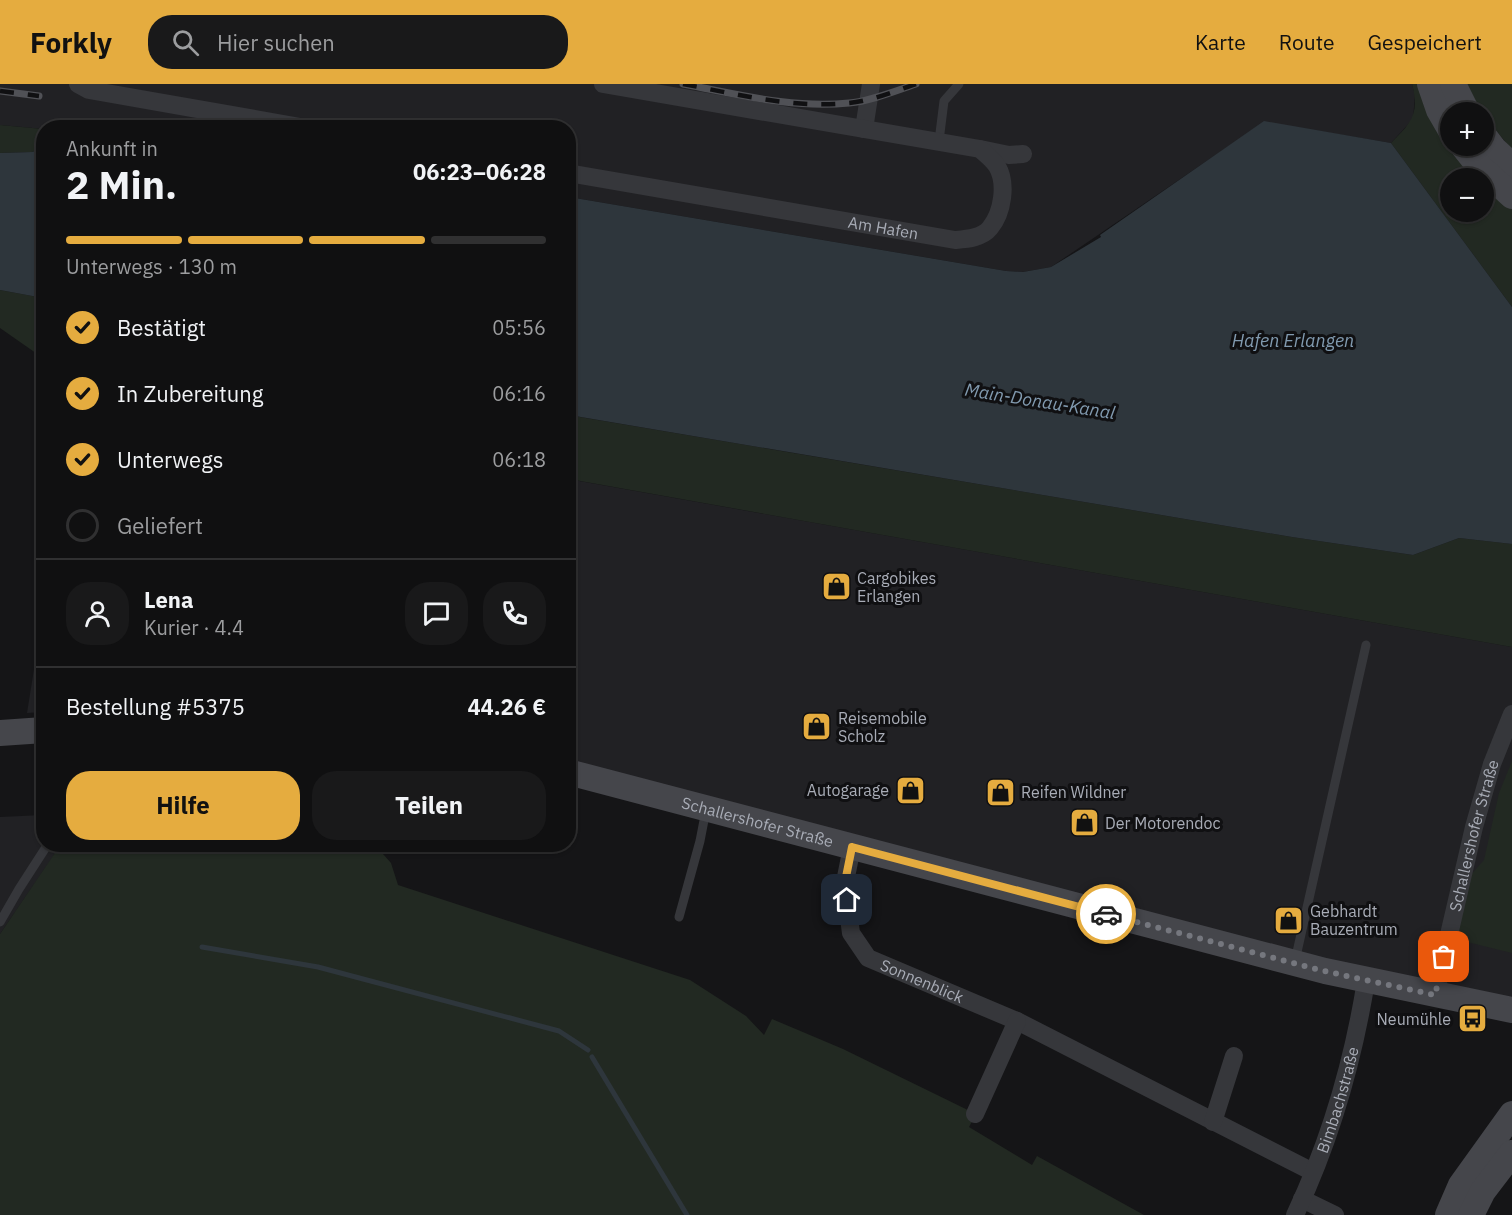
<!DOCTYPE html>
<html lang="de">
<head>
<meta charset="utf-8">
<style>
	body { margin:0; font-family:"IBM Plex Sans",sans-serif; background:#19191a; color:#f1f3f6; height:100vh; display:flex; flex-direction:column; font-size:22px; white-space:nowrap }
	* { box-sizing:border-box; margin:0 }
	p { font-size:20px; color:#9c9d9f }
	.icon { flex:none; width:33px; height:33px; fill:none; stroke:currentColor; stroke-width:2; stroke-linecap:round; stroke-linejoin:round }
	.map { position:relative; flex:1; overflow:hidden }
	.drawer { position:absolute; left:36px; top:36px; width:540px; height:732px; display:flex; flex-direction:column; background:#101011; border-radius:24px; box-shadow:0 2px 4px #0004,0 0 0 2px #303031 }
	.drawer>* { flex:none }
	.tools { position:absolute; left:1440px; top:18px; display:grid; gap:12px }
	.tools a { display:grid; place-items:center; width:54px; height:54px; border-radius:50%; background:#101011; box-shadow:0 2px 4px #0004,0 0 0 2px #303031; font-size:30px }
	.pin { position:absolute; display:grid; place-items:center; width:51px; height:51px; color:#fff; margin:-26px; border-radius:12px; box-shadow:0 3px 9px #0006 }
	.courier { position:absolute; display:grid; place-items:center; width:60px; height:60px; margin:-30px; border:4px solid #e5ac3f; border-radius:50%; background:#fff; color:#222; box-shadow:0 2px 8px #0007 }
	.headline em { font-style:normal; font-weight:700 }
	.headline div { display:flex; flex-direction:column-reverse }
	.headline { display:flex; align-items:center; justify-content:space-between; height:102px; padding:0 30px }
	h1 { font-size:39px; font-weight:700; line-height:45px }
	.bar { display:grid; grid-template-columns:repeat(4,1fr); gap:9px 6px; align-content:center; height:72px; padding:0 30px }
	.bar i { height:8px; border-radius:4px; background:#303031 }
	.bar .active { background:#e5ac3f }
	.bar p { grid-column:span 4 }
	.line { display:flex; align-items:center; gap:15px; padding:0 30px; border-top:2px solid #303031 }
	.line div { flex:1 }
	.round { display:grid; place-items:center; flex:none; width:63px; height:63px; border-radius:24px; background:#19191a }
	ol { padding:0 30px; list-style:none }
	li { display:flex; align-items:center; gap:18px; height:66px }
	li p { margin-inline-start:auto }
	li .icon { padding:6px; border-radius:50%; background:#e5ac3f; color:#111; stroke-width:4 }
	li:last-child { color:#9c9d9f }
	li i { width:33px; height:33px; border:3px solid #303031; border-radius:50% }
	.primary-button { display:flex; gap:12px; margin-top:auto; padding:12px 30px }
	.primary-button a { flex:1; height:69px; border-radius:24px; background:#e5ac3f; color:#111; font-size:24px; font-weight:700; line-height:69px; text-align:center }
	.primary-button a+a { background:#19191a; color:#f1f3f6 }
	header { display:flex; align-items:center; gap:36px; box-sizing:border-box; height:84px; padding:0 30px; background:#e5ac3f; color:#111 }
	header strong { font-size:28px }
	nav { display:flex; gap:33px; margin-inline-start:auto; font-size:21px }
	.search { width:420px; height:54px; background:#19191a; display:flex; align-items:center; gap:15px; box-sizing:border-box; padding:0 21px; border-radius:24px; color:#9c9d9f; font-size:22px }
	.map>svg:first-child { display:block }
	.built { fill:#212124 }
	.green { fill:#222922 }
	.water { fill:#2e363c }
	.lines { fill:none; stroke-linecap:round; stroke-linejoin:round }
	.stream { stroke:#2e363c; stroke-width:5 }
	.lane { stroke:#36373b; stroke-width:9 }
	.street { stroke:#36373b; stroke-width:18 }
	.secondary { stroke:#45464b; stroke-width:26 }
	.rail-casing { stroke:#505156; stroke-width:7 }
	.rail { stroke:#101012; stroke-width:4.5; stroke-dasharray:14; stroke-linecap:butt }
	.done { stroke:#75777e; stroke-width:6; stroke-dasharray:0 10.8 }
	.route { stroke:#e5ac3f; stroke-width:8 }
	.labels { text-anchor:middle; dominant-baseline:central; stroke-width:6; stroke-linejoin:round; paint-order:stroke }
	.street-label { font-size:16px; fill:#a8acb6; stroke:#101012 }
	.poi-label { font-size:16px; fill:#a8acb6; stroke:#101012; text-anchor:start }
	.water-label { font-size:18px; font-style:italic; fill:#819aaf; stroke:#101012 }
</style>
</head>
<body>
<header>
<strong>Forkly</strong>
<div class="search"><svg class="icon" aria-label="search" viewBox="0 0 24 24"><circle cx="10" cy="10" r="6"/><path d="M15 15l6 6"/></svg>Hier suchen</div>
<nav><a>Karte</a><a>Route</a><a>Gespeichert</a></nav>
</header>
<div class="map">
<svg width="1512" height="1131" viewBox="0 0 1512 1131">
	<rect width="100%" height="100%" fill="#151517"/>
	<g class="built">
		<path d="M0 0H1412L1415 11 1413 35 1391 59 1264 38 1051 183 1023 188 1006 187 569 113 568 44 43 45 0 41Z"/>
		<path d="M568 395 1512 563V922L569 685Z"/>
		<path d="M43 529V628L27 629Z"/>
		<path d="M43 731 44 760 61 761 0 850V733Z"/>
	</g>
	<g class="green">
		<path d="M1412 0H1422L1450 57V62H1454L1481 94H1450V128H1484V97L1512 123V223L1391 59C1411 39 1420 30 1412 0Z"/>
		<path d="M1467 0H1512V66L1481 28Z"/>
		<path d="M0 41 43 45V65L32 68 0 69Z"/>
		<path d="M0 206 43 214V274L0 244Z"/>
		<path d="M568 331 1292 453 1413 471 1459 454 1512 460V563L569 395Z"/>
		<path d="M1512 677V869L1455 855 1469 793 1484 776 1499 709Z"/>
		<path d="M61 760 375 761 391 779 398 801 690 896 746 932 764 951 772 935 843 965 976 1030 969 1043 1032 1081 1037 1072 1144 1131H0V850Z"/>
	</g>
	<g class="water">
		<path d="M1264 37 1391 59 1512 223V460L1459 454 1413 471 1292 453 569 331V113L1006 187 1023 188 1051 183 1101 153 1100 151Z"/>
		<path d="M43 65H44L43 214 0 206V69L32 68Z"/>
	</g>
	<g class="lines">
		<g class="stream">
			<path d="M202 863 318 883 559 947 588 966"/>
			<path d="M592 973 687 1131"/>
		</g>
		<g class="lane">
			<path d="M939 57 944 17 959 0"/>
			<path d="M679 833 700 757 706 726"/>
			<path d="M0 838 19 805 48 760"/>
			<path d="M1295 877 1366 561"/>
		</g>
		<g class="street">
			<path d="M78 0 89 6 306 44"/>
			<path d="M864 45 871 0"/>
			<path d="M980 65 1009 71 1023 70"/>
			<path id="s1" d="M568 89 955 156C967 155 982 154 990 144 1003 128 1007 99 997 82 993 76 986 70 980 65L603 0"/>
			<path id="s2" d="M852 763 845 798 849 834 851 849 868 874 1017 937 1313 1088"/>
			<path id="s3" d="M1435 911 1474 743 1492 680 1512 630"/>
			<path d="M975 1030 1017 937"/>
			<path d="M1213 1038 1234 972"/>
			<path d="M1302 1115 1335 1131"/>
			<path id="s4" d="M1295 1131C1330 1057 1353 978 1366 897"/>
		</g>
		<g class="secondary">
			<path d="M1430 0 1439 26 1450 45"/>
			<path d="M1453 0 1467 28"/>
			<path d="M1484 52 1494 65 1512 82"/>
			<path d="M1463 62 1478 81 1512 112"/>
			<path d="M0 649 44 646"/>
			<path id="s5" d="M568 688 1325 887 1512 926"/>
			<path d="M1448 1131 1461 1101 1512 1030"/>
			<path d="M1471 1131 1483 1107 1512 1069"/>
		</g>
		<defs>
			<g id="rail">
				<path d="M683 0C737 10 793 25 849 19 871 17 895 7 916 0"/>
				<path d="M0 7 39 12"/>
			</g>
		</defs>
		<use href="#rail" class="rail-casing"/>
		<use href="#rail" class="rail"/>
	</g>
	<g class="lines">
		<path class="done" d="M1106 830 1324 887 1435 911 1444 873"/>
		<path class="route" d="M847 816 845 798 852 763 1106 830"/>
	</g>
	<defs>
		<symbol id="shop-square" viewBox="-11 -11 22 22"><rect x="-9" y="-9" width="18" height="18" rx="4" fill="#e5ac3f" stroke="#101012"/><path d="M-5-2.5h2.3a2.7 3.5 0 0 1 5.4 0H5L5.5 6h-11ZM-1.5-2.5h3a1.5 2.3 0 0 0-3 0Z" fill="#111"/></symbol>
		<symbol id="bus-square" viewBox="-11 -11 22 22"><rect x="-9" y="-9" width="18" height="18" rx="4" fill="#e5ac3f" stroke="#101012"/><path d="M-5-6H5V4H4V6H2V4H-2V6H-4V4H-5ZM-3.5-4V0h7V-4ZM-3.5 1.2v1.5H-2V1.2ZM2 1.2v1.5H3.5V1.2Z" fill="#111"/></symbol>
	</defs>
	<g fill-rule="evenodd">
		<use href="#shop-square" x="820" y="486" width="33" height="33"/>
		<use href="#shop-square" x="800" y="626" width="33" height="33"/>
		<use href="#shop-square" x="894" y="690" width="33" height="33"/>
		<use href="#shop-square" x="984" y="692" width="33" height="33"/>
		<use href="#shop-square" x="1068" y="722" width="33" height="33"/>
		<use href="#shop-square" x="1272" y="820" width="33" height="33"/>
		<use href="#bus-square" x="1456" y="918" width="33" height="33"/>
	</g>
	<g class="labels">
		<g class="street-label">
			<text stroke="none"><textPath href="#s1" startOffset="320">Am Hafen</textPath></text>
			<text stroke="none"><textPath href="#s5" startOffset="196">Schallershofer Straße</textPath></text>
			<text stroke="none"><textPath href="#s3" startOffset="164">Schallershofer Straße</textPath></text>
			<text stroke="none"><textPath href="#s2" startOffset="176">Sonnenblick</textPath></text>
			<text stroke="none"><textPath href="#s4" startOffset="123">Bimbachstraße</textPath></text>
		</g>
		<g class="poi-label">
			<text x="857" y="494">Cargobikes<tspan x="857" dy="18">Erlangen</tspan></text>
			<text x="838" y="634">Reisemobile<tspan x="838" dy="18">Scholz</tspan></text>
			<text x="889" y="706" text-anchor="end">Autogarage</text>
			<text x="1021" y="708">Reifen Wildner</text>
			<text x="1105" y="739">Der Motorendoc</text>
			<text x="1310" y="827">Gebhardt<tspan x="1310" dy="18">Bauzentrum</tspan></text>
			<text x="1451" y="935" text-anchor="end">Neumühle</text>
		</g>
		<g class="water-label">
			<text x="1293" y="256">Hafen Erlangen</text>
			<text transform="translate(1040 317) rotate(9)">Main-Donau-Kanal</text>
		</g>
	</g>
</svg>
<div class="tools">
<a>+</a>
<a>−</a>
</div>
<div class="pin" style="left:1444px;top:873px;background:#ea580c"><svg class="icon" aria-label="bag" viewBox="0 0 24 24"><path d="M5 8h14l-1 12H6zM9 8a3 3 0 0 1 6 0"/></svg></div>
<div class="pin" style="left:847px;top:816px;background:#1f2937"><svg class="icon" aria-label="home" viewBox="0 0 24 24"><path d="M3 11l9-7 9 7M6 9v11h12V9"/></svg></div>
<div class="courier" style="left:1106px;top:830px"><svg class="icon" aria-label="car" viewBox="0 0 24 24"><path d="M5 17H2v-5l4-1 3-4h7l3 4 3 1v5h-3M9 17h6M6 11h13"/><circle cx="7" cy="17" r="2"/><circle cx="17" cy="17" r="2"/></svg></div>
<section class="drawer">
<div class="headline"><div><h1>2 Min.</h1><p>Ankunft in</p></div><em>06:23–06:28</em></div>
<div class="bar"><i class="active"></i><i class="active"></i><i class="active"></i><i></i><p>Unterwegs · 130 m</p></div>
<ol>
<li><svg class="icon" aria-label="check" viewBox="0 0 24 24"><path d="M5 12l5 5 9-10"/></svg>Bestätigt<p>05:56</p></li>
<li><svg class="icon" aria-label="check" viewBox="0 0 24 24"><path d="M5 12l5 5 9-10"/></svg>In Zubereitung<p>06:16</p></li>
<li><svg class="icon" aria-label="check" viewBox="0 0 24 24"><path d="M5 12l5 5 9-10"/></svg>Unterwegs<p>06:18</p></li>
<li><i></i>Geliefert</li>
</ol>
<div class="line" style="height:108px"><a class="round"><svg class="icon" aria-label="person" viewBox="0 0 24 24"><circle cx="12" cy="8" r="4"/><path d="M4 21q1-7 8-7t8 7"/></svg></a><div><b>Lena</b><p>Kurier · 4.4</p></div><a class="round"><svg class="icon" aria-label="chat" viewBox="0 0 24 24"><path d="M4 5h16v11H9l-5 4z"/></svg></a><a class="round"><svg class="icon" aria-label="phone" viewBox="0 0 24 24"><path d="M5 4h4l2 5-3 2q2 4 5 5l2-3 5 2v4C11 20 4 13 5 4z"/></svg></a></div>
<div class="line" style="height:78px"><div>Bestellung #5375</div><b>44.26 €</b></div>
<div class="primary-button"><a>Hilfe</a><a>Teilen</a></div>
</section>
</div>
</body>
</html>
